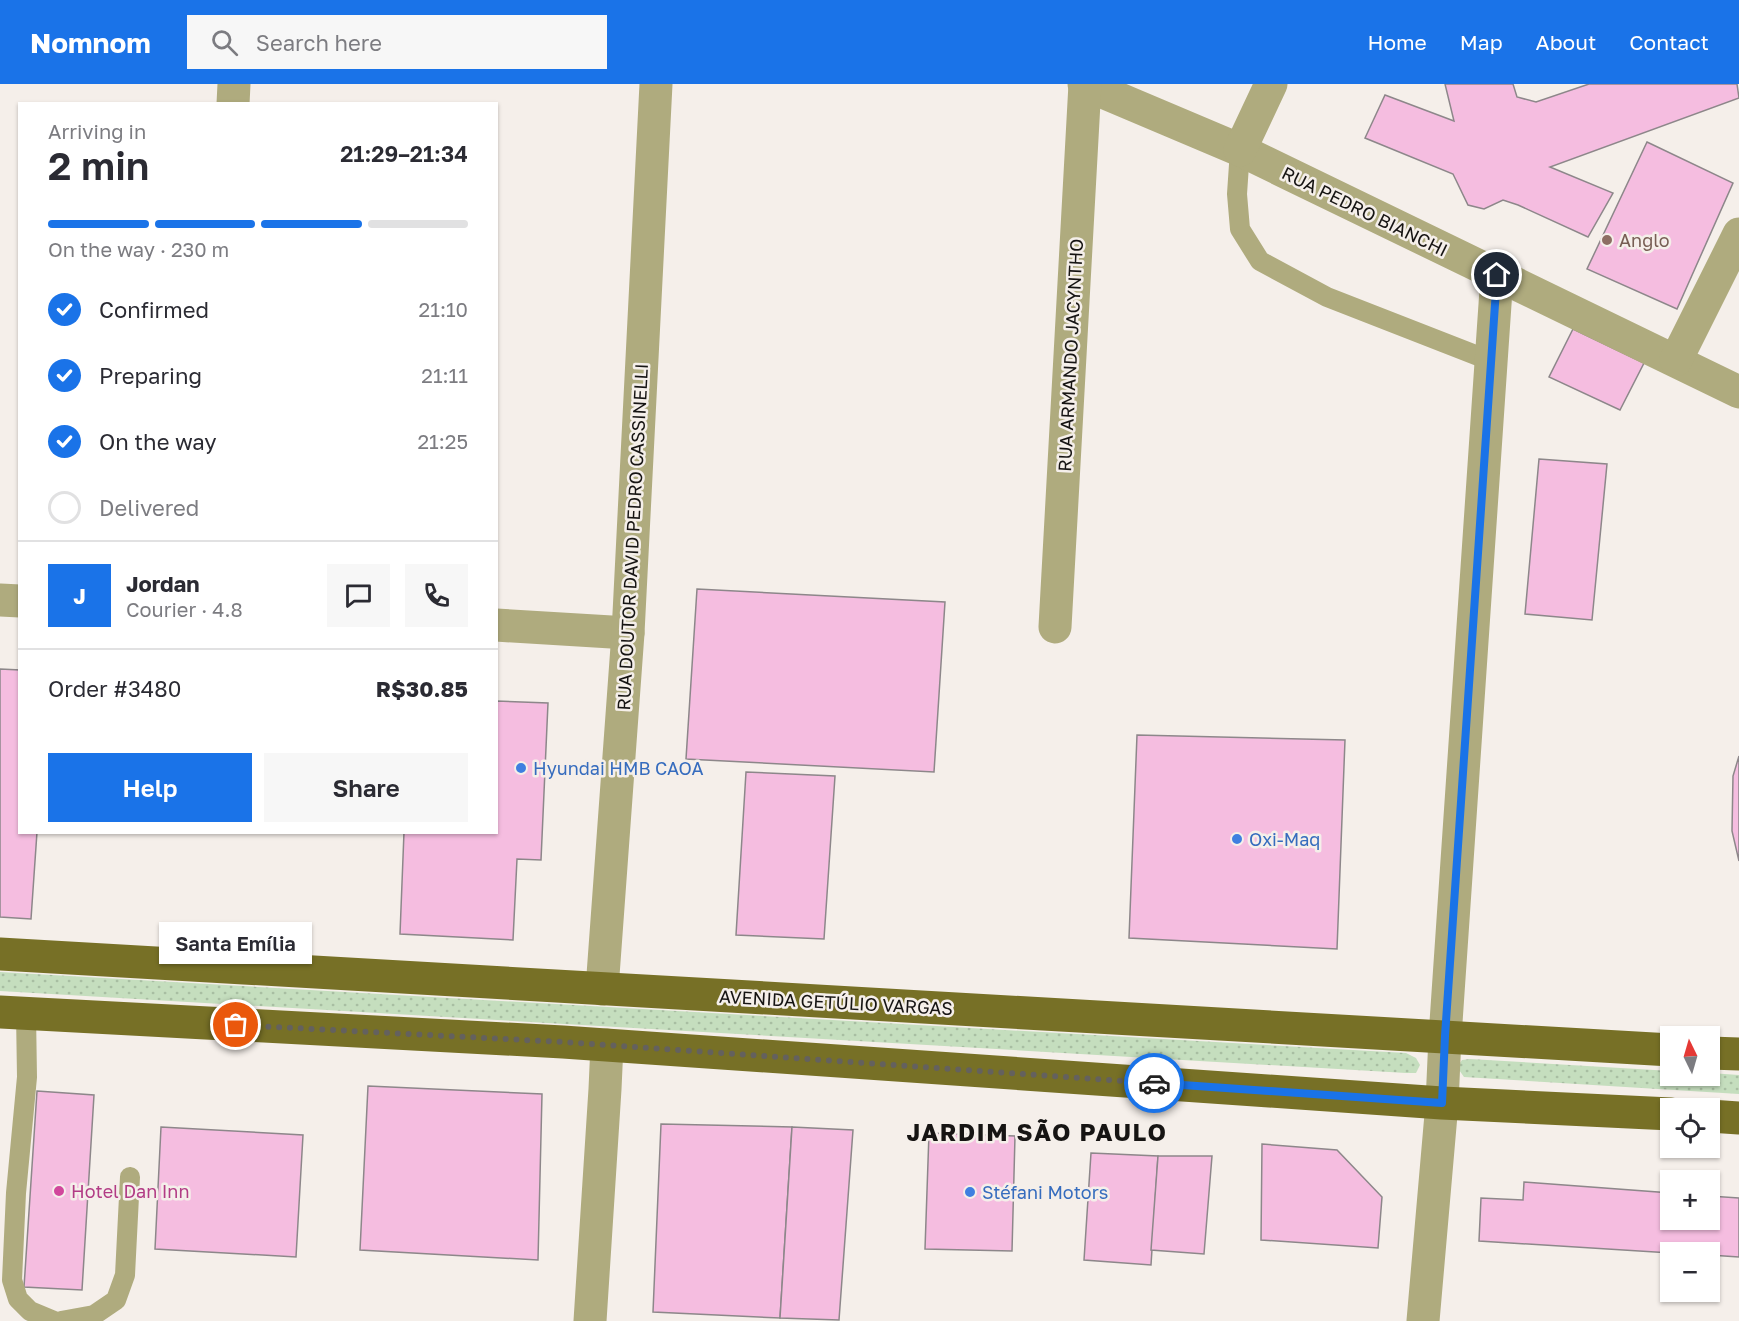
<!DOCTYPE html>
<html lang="en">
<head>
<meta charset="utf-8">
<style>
	body { margin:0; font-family:"Golos Text",sans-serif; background:#f7f7f7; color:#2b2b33; height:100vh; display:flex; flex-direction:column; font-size:22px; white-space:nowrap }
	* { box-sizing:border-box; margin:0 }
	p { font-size:20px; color:#7c7c81 }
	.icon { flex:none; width:33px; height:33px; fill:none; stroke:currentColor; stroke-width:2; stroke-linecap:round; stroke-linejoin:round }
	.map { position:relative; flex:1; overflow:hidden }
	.details { position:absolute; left:18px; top:18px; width:480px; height:732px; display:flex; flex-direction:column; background:#fff; border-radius:0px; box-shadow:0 2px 4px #0004 }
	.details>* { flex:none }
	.needle { width:39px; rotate:355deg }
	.controls { position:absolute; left:1660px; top:942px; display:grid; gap:12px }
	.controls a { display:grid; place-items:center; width:60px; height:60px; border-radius:0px; background:#fff; box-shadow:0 2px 4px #0004; font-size:30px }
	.pin { position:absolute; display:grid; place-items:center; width:51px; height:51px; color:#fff; margin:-26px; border:3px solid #fff; border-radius:50%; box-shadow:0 2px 6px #0007 }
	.courier { position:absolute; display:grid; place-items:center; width:60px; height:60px; margin:-30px; border:4px solid #1a73e8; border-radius:50%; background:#fff; color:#222; box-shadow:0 2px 8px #0007 }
	.bubble { position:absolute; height:42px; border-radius:0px; background:#fff; box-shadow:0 2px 4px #0004; font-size:20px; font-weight:600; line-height:42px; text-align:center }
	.headline em { font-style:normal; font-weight:600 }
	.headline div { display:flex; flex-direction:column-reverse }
	.headline { display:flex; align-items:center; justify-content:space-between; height:102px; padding:0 30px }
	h1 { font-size:39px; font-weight:600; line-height:45px }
	.bar { display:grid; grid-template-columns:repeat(4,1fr); gap:9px 6px; align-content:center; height:72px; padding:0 30px }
	.bar i { height:8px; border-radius:4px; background:#e1e1e2 }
	.bar .current { background:#1a73e8 }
	.bar p { grid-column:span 4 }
	.line { display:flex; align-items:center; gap:15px; padding:0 30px; border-top:2px solid #e1e1e2 }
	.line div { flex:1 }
	.round { display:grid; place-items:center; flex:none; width:63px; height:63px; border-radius:0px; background:#f7f7f7 }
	ol { padding:0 30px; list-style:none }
	li { display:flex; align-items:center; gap:18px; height:66px }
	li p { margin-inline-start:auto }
	li .icon { padding:6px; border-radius:50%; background:#1a73e8; color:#fff; stroke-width:4 }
	li:last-child { color:#7c7c81 }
	li i { width:33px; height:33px; border:3px solid #e1e1e2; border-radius:50% }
	.button { display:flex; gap:12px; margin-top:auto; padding:12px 30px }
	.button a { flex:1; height:69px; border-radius:0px; background:#1a73e8; color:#fff; font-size:24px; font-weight:600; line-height:69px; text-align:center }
	.button a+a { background:#f7f7f7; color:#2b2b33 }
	header { display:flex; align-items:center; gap:36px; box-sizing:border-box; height:84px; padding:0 30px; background:#1a73e8; color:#fff }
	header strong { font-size:28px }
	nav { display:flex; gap:33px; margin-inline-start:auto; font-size:21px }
	.search { width:420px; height:54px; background:#f7f7f7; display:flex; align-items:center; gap:15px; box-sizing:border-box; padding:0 21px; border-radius:0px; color:#7c7c81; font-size:22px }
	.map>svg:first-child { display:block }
	.park { fill:url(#park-dots) }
	.building { fill:#f5bde0; stroke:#8d878a; stroke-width:1.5 }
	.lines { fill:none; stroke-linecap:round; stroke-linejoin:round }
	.service { stroke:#afab7e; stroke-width:20 }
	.minor { stroke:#afab7e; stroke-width:33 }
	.primary { stroke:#777026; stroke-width:33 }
	.done { stroke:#64615e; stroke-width:6; stroke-dasharray:0 10.8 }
	.route { stroke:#1a73e8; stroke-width:8 }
	.education-dot { fill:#8d6e63; stroke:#f5efea; stroke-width:2 }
	.shop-dot { fill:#3f7fe0; stroke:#f5efea; stroke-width:2 }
	.hotel-dot { fill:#d1479c; stroke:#f5efea; stroke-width:2 }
	.labels { text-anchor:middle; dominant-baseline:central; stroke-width:5; stroke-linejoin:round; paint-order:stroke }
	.street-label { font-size:18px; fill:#161413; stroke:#f5efea }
	.education-label { font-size:18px; fill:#785e54; stroke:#f5efea; text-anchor:start }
	.shop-label { font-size:18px; fill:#366cbe; stroke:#f5efea; text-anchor:start }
	.hotel-label { font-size:18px; fill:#b23c85; stroke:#f5efea; text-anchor:start }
	.district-label { font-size:24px; font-weight:bold; letter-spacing:1.5px; fill:#161413; stroke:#f5efea }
</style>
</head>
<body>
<header>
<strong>Nomnom</strong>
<div class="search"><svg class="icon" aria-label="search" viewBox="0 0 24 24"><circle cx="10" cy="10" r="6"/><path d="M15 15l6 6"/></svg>Search here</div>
<nav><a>Home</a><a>Map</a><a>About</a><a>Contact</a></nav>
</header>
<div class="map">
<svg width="1739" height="1237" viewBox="0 0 1739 1237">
	<defs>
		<pattern id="park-dots" width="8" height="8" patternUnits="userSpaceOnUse" patternTransform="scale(1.5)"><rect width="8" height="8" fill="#c5debe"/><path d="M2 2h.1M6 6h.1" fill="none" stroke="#a8bea2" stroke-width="1.8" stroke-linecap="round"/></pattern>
	</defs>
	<rect width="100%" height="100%" fill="#f5efea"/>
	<g class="park">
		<path d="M0 888 1406 969 1416 974 1420 981 1416 989H1406L0 907Z"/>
		<path d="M1470 975 1671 987V992H1710V989L1739 991V1010L1464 993 1457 983 1462 976Z"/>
	</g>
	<g class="building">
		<path d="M1445 0H1513L1517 13 1536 18 1589 0H1737L1739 14 1550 83 1613 109 1588 153 1518 121 1503 116 1484 125 1468 121 1453 90 1365 54 1385 11 1454 37Z"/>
		<path d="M1647 58 1733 99 1677 225 1587 185Z"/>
		<path d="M1573 245 1644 279 1620 326 1549 293Z"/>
		<path d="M1539 375 1607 380 1592 536 1525 530Z"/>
		<path d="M697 505 945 518 934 688 686 675Z"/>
		<path d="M0 585 20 586V748H37L31 835 0 833Z"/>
		<path d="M496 617 548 619 541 776 517 775 513 856 400 850 404 748H496Z"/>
		<path d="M1137 651 1345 656 1337 865 1129 854Z"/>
		<path d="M1739 672V777L1732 747 1733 692Z"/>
		<path d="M746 688 835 692 824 855 736 851Z"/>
		<path d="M368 1002 542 1010 538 1176 360 1166Z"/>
		<path d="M37 1007 94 1011 82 1206 24 1203Z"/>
		<path d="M661 1040 792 1043 780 1234 653 1228Z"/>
		<path d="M161 1043 303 1051 296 1173 155 1165Z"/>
		<path d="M792 1043 853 1046 839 1236 780 1234Z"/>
		<path d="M929 1049 1015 1052 1012 1167 925 1165Z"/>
		<path d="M1262 1060 1337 1066 1382 1113 1378 1164 1261 1156Z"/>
		<path d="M1091 1069 1158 1072 1151 1181 1084 1176Z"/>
		<path d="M1158 1072H1212L1204 1170 1151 1166Z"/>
		<path d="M1524 1098 1671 1109V1136H1710V1112L1739 1114V1173L1710 1171V1168L1671 1169 1479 1157 1481 1114 1523 1116Z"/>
	</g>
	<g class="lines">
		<g class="service">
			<path d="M1240 66 1237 110 1240 145 1260 177 1327 213 1491 277"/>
			<path d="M26 929 27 993 16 1109 12 1196 18 1215 30 1227 54 1237"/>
			<path d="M61 1237 94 1231 116 1216 125 1191 130 1093"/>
		</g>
		<g class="minor">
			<path d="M1084 0 1240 66 1739 308"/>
			<path d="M233 20 234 0"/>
			<path d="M1240 66 1271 0"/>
			<path d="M1676 276 1739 150"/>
			<path d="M0 516 20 517"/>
			<path d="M496 541 628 549"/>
			<path d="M1055 543 1085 0"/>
			<path d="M602 905 628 549 656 0"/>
			<path d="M590 1237 605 1005 607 961"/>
			<path d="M1423 1237 1442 1019 1445 953 1497 191"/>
		</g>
		<g class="primary">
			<path d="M0 870 1671 966"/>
			<path d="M0 928 563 958 1442 1019 1671 1030"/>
			<path d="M1710 969 1739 970"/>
			<path d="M1710 1032 1739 1034"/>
		</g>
	</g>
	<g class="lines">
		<path class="done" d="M236 941 563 958 1154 999"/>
		<path class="route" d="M1154 999 1442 1019 1445 952 1497 191"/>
	</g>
	<circle class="education-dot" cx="1607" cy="156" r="6"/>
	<g class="shop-dot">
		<circle cx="521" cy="684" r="6"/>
		<circle cx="1237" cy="755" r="6"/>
		<circle cx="970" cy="1108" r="6"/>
	</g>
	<circle class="hotel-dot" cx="59" cy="1107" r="6"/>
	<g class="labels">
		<g class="street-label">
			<text transform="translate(1365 127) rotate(26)">RUA PEDRO BIANCHI</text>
			<text transform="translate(1070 271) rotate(-87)">RUA ARMANDO JACYNTHO</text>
			<text transform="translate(632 453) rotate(-87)">RUA DOUTOR DAVID PEDRO CASSINELLI</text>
			<text transform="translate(836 918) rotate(3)">AVENIDA GETÚLIO VARGAS</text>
		</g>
		<g class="education-label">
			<text x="1619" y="156">Anglo</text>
		</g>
		<g class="shop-label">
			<text x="533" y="684">Hyundai HMB CAOA</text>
			<text x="1249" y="755">Oxi-Maq</text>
			<text x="982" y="1108">Stéfani Motors</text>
		</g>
		<g class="hotel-label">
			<text x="71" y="1107">Hotel Dan Inn</text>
		</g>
		<g class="district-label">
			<text x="1037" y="1047">JARDIM SÃO PAULO</text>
		</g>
	</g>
</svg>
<div class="controls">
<a><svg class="needle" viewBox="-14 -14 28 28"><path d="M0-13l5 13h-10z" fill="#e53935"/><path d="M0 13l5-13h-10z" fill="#7c7c81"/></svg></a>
<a><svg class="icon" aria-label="locate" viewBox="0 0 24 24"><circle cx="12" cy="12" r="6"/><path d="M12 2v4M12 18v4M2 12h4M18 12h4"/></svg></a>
<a>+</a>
<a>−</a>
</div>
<div class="pin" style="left:236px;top:941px;background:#ea580c"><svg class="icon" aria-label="bag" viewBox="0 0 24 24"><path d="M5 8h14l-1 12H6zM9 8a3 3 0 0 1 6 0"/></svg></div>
<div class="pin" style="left:1497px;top:191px;background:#1f2937"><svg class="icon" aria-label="home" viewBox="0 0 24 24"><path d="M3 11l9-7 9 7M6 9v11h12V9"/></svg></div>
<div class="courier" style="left:1154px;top:999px"><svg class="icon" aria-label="car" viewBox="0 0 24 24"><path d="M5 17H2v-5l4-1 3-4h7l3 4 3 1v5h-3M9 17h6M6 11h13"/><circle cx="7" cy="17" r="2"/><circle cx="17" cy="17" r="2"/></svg></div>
<div class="bubble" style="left:159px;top:838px;width:153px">Santa Emília</div>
<section class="details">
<div class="headline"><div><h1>2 min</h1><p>Arriving in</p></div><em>21:29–21:34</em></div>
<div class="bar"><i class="current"></i><i class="current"></i><i class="current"></i><i></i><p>On the way · 230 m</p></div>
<ol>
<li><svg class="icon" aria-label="check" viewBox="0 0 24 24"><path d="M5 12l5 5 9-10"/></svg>Confirmed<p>21:10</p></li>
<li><svg class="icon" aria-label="check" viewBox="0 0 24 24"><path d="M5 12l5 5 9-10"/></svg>Preparing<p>21:11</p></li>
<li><svg class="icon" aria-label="check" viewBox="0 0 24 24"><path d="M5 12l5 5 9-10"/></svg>On the way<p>21:25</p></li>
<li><i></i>Delivered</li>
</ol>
<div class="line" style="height:108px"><b class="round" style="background:#1a73e8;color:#fff">J</b><div><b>Jordan</b><p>Courier · 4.8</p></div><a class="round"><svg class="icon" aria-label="chat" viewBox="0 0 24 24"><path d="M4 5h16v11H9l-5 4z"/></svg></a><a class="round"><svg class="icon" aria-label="phone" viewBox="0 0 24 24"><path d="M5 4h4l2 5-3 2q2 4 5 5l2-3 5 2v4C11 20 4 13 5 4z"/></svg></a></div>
<div class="line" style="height:78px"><div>Order #3480</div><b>R$30.85</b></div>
<div class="button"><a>Help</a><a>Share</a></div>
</section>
</div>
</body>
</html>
